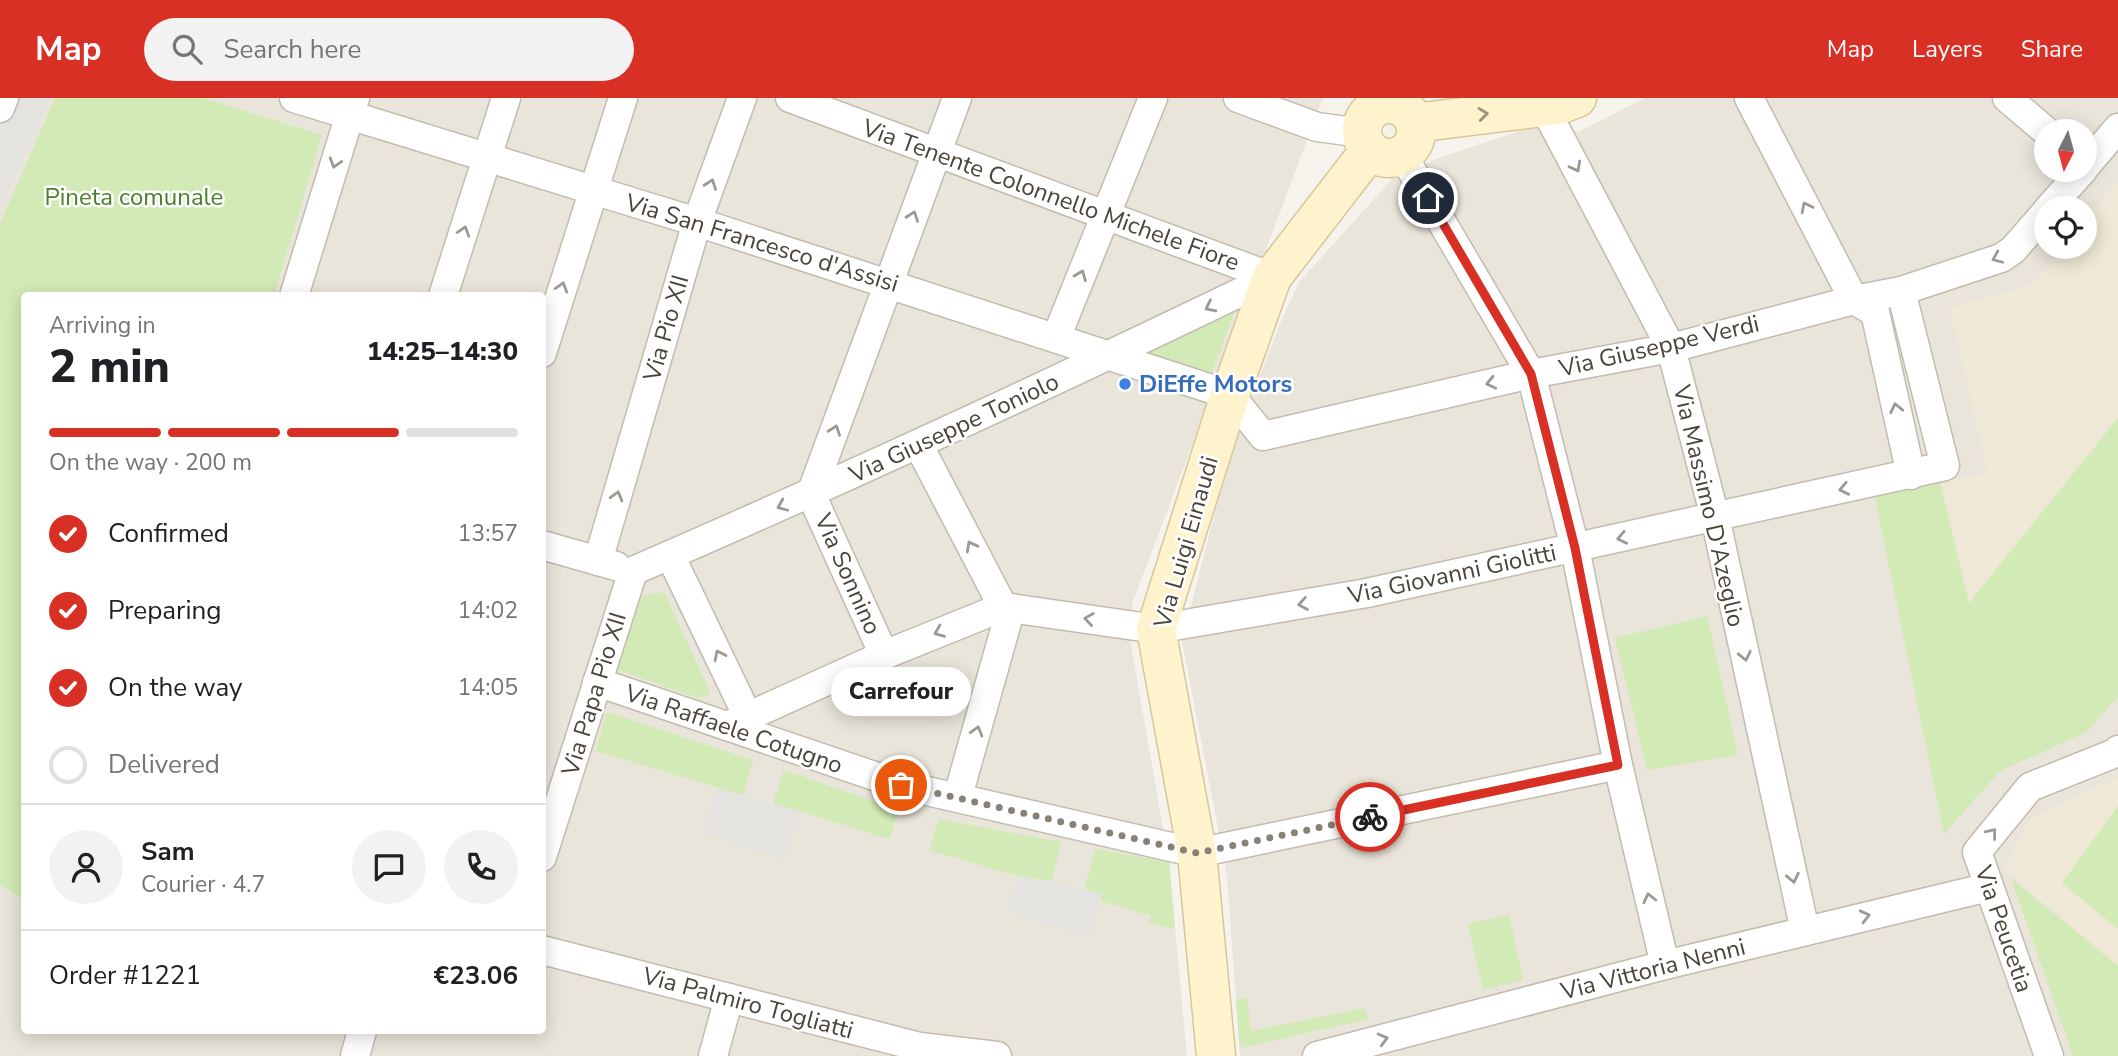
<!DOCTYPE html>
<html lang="en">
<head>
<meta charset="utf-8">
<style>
	body { margin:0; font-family:"Nunito Sans",sans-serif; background:#f2f2f2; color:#202124; height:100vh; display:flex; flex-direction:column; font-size:26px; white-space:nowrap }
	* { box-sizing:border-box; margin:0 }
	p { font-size:23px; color:#757577 }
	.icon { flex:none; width:38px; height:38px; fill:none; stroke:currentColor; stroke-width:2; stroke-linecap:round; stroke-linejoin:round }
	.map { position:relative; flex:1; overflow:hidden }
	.panel { position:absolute; left:21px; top:194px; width:525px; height:742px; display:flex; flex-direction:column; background:#fff; border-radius:7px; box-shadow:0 4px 18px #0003 }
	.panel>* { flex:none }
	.needle { width:46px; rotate:186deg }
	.buttons { position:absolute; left:2034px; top:21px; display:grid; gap:14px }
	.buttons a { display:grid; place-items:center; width:63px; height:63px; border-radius:50%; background:#fff; box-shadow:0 4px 18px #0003; font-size:35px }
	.pin { position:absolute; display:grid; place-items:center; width:60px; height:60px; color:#fff; margin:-30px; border:4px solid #fff; border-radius:50%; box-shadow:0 2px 7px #0007 }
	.courier { position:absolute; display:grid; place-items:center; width:70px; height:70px; margin:-35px; border:5px solid #d93025; border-radius:50%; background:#fff; color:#222; box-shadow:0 2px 9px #0007 }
	.bubble { position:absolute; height:49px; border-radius:24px; background:#fff; box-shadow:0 4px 18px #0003; font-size:23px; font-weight:800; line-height:49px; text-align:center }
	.headline em { font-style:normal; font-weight:800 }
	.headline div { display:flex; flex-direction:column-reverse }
	.headline { display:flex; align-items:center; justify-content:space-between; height:119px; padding:0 28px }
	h1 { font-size:46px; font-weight:800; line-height:52px }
	.bar { display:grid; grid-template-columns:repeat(4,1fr); gap:10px 7px; align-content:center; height:84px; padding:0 28px }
	.bar i { height:9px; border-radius:5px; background:#e0e0e0 }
	.bar .active { background:#d93025 }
	.bar p { grid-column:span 4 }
	.line { display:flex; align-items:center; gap:18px; padding:0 28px; border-top:2px solid #e0e0e0 }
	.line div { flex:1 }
	.round { display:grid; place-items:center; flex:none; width:74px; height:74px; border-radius:37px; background:#f2f2f2 }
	ol { padding:0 28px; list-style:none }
	li { display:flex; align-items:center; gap:21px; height:77px }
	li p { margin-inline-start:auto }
	li .icon { padding:7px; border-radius:50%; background:#d93025; color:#fff; stroke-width:4 }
	li:last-child { color:#757577 }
	li i { width:38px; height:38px; border:4px solid #e0e0e0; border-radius:50% }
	header { display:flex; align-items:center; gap:42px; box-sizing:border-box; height:98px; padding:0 35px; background:#d93025; color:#fff }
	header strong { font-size:33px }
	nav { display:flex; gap:38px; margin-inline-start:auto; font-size:24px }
	.search { width:490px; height:63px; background:#f2f2f2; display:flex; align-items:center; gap:18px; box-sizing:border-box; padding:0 24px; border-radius:38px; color:#757577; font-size:26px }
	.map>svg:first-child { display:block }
	.residential { fill:#eae5da; fill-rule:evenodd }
	.education { fill:#efe8d6 }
	.green { fill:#d2eab5 }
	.parking { fill:#e5e3e0 }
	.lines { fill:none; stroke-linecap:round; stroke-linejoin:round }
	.minor-casing { stroke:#c2bbae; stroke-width:31 }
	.secondary-casing { stroke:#d6c79b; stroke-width:41 }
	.minor { stroke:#fff; stroke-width:28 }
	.secondary { stroke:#fff3cd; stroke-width:38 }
	.oneway { stroke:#9c937c }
	.oneway2 { stroke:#9c9892 }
	.done { stroke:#878178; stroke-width:7; stroke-dasharray:0 12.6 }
	.route { stroke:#d93025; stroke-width:9 }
	.shop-dot { fill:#3f7fe0; stroke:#fff; stroke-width:2.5 }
	.labels { text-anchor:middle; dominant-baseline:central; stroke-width:5; stroke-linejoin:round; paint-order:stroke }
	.street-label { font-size:24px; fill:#4b4439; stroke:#fff }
	.park-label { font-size:24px; fill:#4a7f2a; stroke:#fff }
	.shop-label { font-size:24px; font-weight:bold; fill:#366cbe; stroke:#fff; text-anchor:start }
</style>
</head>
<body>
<header>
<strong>Map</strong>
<div class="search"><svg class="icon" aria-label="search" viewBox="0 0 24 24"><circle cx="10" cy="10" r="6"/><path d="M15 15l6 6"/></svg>Search here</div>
<nav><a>Map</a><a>Layers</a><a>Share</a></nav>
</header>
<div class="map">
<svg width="2118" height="958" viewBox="0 0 2118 958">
	<rect width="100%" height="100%" fill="#f6f3ec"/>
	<g class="residential">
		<path d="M0 0H1323L1132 506 1131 547 1169 764 1187 958H0ZM24 198H542V933H24Z"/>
		<path d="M1645 0H2118V958H1240L1227 777 1182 543 1231 352 1280 226 1299 184 1395 78 1436 61 1528 30 1578 34ZM2046 33H2084V72H2046ZM2046 110H2084V149H2046Z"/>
	</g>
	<g class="education">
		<path d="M2118 84V320L1969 506 1940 384 1988 375 1950 210 2034 186 2065 149H2084V125Z"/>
		<path d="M2118 679V868L2003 771 2030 722Z"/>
	</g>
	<g class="green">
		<path d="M55 0H203L322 37 274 198H24V802L0 787V126Z"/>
		<path d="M1234 215 1212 275 1141 257Z"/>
		<path d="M2118 320V598L2087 634 2000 673 1944 736 1875 400 1940 384 1969 505Z"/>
		<path d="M664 494 711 596 697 600 616 571 642 498Z"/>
		<path d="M1707 518 1738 657 1647 672 1615 540Z"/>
		<path d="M607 614 753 662 743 697 596 653Z"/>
		<path d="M784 672 899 712 889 741 773 705Z"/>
		<path d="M2118 708V831L2062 785Z"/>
		<path d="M939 721 1061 744 1052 783 1018 778 929 752Z"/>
		<path d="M1095 751 1169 764 1175 831 1149 825 1151 818 1101 803 1102 797 1084 793Z"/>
		<path d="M2011 780 2118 868V958H2073Z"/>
		<path d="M1509 817 1523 882 1483 892 1468 826Z"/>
		<path d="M1247 900 1251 933 1365 910 1368 921 1240 950 1236 902Z"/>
	</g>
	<g class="parking">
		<path d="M0 0H50L0 111Z"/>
		<path d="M717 691 800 713 786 761 704 736Z"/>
		<path d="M1018 778 1052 783 1102 796 1090 839 1007 814Z"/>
	</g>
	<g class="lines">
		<defs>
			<g id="minor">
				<path d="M294 0 697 124 1230 297 1263 338 1531 276 1671 250 1854 202 1901 193 2001 160 2013 152 2046 114"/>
				<path d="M790 0 1272 179"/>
				<path d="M1238 0 1317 29 1362 35"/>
				<path d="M1749 0 1854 202 1875 214 1911 377"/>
				<path d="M2007 0 2046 33"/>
				<path d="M1544 9 1671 250 1715 419 1805 833"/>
				<path d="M0 10 4 0"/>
				<path d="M1402 56 1531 276 1575 450 1618 667 1665 867"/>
				<path d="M2084 70 2118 30"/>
				<path d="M2049 110 2083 72"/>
				<path d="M294 198 355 0"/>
				<path d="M443 198 506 0"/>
				<path d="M1056 240 1153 0"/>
				<path d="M542 255 623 0"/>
				<path d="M918 346 1003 509"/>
				<path d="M542 447 616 468"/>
				<path d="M670 457 748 619"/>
				<path d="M598 463 697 124 742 0"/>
				<path d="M633 473C848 380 1061 281 1272 179"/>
				<path d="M884 557 811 396 957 0"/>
				<path d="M597 584 901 687 1197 755 1618 667"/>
				<path d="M727 628 884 557 1003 509 1156 531 1367 495 1945 368 1901 193"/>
				<path d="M958 698 1011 510"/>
				<path d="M542 759 633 473"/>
				<path d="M542 852 920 949 997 958"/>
				<path d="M355 958 362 933"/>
				<path d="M713 958 729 900"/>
				<path d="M1317 958 1665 867 1989 789"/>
				<path d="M2049 958 1977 754 2030 689 2115 655 2118 652"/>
			</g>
			<g id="secondary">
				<circle cx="1389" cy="33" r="27"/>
				<path d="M1415 25 1559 7 1577 0"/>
				<path d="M1216 958 1197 755 1156 531 1230 297 1272 179 1370 52"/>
			</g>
		</defs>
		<use href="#minor" class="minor-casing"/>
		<use href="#secondary" class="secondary-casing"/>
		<use href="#minor" class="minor"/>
		<use href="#secondary" class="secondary"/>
	</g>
	<defs><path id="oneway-chevron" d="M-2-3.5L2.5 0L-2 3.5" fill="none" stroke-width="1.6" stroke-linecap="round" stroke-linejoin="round" transform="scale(1.75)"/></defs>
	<use class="oneway" href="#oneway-chevron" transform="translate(1483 16) rotate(-7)"/>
	<g class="oneway2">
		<use href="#oneway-chevron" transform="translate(335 65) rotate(107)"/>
		<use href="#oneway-chevron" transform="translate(1576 69) rotate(62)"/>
		<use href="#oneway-chevron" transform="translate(711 86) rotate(-70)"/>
		<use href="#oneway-chevron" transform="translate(1806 109) rotate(-117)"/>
		<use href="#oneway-chevron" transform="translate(913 118) rotate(-70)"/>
		<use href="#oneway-chevron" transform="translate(464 133) rotate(-73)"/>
		<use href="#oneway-chevron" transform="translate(1997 160) rotate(157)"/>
		<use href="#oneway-chevron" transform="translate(1081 177) rotate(-68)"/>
		<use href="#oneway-chevron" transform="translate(562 189) rotate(-73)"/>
		<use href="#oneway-chevron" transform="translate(1210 209) rotate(154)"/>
		<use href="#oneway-chevron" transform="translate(1491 285) rotate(167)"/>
		<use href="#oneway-chevron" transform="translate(1896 310) rotate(-102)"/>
		<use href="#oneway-chevron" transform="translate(835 332) rotate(-70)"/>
		<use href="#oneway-chevron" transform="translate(1844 391) rotate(168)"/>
		<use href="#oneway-chevron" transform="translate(617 398) rotate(-74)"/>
		<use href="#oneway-chevron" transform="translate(782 408) rotate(157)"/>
		<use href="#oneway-chevron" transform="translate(1622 440) rotate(168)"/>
		<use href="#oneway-chevron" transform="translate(971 448) rotate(-118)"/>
		<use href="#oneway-chevron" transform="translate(1303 506) rotate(170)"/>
		<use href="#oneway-chevron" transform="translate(1089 521) rotate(-172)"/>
		<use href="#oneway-chevron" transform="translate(939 534) rotate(158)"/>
		<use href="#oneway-chevron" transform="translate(719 557) rotate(-116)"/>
		<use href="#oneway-chevron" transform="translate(1745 558) rotate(78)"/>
		<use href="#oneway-chevron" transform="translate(977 633) rotate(-74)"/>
		<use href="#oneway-chevron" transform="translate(1992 735) rotate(-51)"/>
		<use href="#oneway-chevron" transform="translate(1793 780) rotate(78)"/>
		<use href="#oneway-chevron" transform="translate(1649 800) rotate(-103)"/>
		<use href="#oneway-chevron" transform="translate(1865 818) rotate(-14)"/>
		<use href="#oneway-chevron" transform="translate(1383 941) rotate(-15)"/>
	</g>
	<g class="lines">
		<path class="done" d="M901 687 1197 755 1370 719"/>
		<path class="route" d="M1370 719 1618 667 1575 450 1531 276 1428 100"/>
	</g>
	<circle class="shop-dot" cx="1125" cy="286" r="7"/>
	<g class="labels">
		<g class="street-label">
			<text transform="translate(1051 97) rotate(20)">Via Tenente Colonnello Michele Fiore</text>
			<text transform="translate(762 145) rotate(17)">Via San Francesco d'Assisi</text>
			<text transform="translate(666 230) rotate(-74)">Via Pio XII</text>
			<text transform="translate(1659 248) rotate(-13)">Via Giuseppe Verdi</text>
			<text transform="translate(954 330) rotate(-25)">Via Giuseppe Toniolo</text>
			<text transform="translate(1709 408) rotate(77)">Via Massimo D'Azeglio</text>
			<text transform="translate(1186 444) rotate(-74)">Via Luigi Einaudi</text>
			<text transform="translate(848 476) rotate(66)">Via Sonnino</text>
			<text transform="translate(1452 476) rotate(-12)">Via Giovanni Giolitti</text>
			<text transform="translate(594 596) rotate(-73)">Via Papa Pio XII</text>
			<text transform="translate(734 631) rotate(19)">Via Raffaele Cotugno</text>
			<text transform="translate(2004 831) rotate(71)">Via Peucetia</text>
			<text transform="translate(1653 871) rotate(-14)">Via Vittoria Nenni</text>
			<text transform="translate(748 905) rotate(15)">Via Palmiro Togliatti</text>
		</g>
		<g class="park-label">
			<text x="134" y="99">Pineta comunale</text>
		</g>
		<g class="shop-label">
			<text x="1139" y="286">DiEffe Motors</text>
		</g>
	</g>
</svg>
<div class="buttons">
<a><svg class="needle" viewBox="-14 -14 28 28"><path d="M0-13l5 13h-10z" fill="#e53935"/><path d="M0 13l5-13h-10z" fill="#757577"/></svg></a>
<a><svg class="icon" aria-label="locate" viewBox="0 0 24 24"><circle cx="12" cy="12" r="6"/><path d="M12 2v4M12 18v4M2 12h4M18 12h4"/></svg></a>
</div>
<div class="pin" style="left:901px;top:687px;background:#ea580c"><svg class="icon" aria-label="bag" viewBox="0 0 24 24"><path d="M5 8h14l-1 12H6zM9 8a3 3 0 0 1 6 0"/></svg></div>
<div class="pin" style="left:1428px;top:100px;background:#1f2937"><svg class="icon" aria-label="home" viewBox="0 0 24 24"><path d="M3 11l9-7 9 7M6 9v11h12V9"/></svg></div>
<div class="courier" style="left:1370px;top:719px"><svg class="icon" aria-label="bike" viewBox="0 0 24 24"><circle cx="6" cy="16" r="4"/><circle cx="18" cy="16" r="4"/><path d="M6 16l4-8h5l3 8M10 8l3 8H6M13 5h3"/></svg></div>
<div class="bubble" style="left:831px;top:569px;width:140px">Carrefour</div>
<section class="panel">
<div class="headline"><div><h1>2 min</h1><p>Arriving in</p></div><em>14:25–14:30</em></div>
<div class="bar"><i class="active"></i><i class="active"></i><i class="active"></i><i></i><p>On the way · 200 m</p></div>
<ol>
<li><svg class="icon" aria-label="check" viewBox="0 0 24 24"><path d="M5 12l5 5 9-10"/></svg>Confirmed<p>13:57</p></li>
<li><svg class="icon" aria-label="check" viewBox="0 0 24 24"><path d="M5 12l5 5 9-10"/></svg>Preparing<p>14:02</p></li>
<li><svg class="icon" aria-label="check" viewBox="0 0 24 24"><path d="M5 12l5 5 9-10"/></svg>On the way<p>14:05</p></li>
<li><i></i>Delivered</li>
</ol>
<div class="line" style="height:126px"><a class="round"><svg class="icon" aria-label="person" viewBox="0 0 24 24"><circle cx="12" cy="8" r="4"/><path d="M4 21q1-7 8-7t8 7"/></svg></a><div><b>Sam</b><p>Courier · 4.7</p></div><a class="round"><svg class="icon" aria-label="chat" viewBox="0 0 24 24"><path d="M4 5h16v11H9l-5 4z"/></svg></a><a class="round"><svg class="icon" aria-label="phone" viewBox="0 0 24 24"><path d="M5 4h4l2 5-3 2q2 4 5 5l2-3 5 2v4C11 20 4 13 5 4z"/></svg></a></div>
<div class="line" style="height:91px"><div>Order #1221</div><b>€23.06</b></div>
</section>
</div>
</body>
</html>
